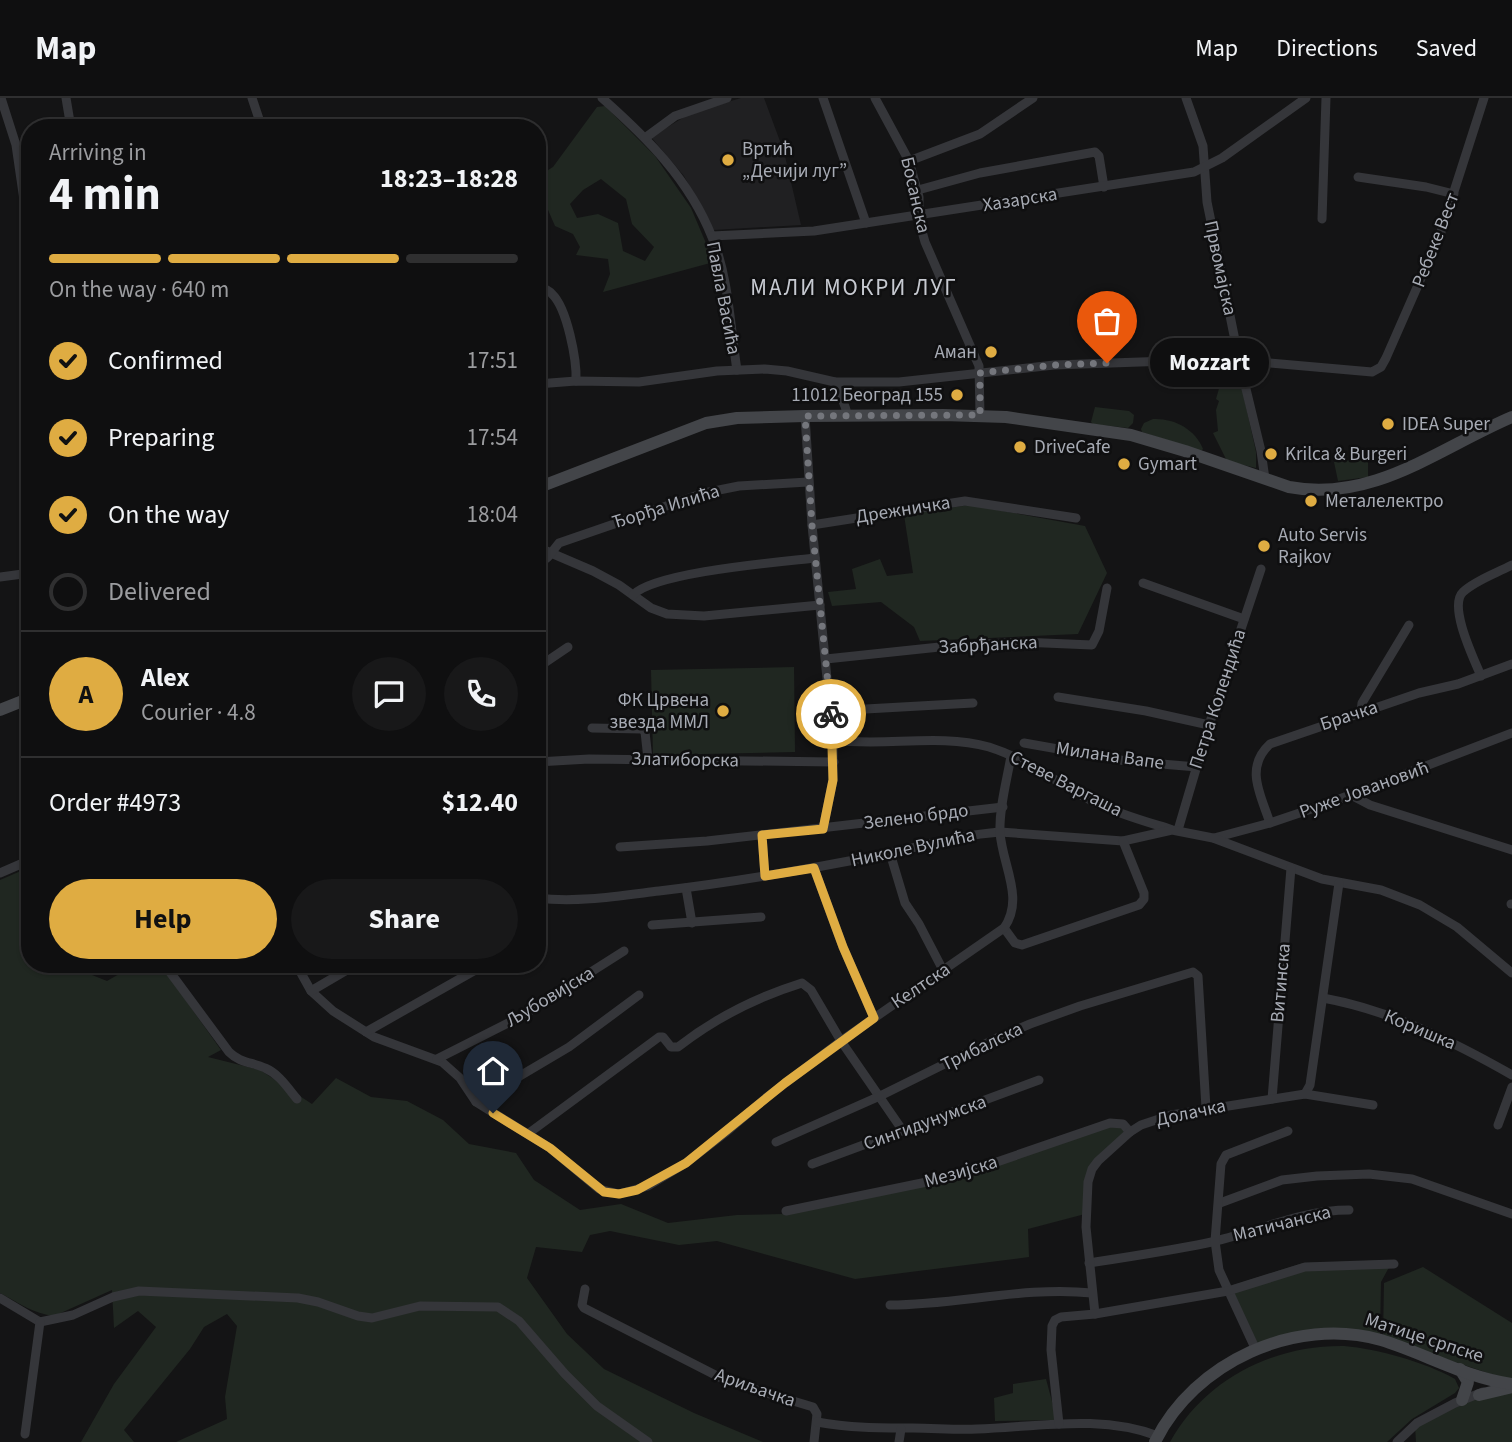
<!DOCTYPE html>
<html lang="en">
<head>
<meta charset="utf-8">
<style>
	body { margin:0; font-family:"Source Sans 3",sans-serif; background:#181819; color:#f1f3f6; height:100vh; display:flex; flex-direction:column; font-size:26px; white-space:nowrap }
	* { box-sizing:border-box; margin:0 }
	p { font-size:23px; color:#9b9c9f }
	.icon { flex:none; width:38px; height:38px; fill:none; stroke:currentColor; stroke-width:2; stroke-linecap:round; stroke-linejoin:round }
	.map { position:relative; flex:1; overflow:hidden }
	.details { position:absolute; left:21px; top:21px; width:525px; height:854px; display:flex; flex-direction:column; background:#0f0f10; border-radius:28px; box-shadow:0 2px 5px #0004,0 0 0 2px #2f2f30 }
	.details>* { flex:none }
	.pin { position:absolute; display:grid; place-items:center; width:60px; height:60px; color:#fff; margin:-72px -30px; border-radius:50% 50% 50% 0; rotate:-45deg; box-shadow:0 0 7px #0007 }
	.pin .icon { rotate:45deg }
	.courier { position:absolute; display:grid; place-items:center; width:70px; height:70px; margin:-35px; border:5px solid #dfac42; border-radius:50%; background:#fff; color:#222; box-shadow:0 2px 9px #0007 }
	.bubble { position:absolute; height:49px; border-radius:24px; background:#0f0f10; box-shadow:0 2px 5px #0004,0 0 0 2px #2f2f30; font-size:23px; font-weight:700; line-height:49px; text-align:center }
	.headline em { font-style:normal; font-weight:700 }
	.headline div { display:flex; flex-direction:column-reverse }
	.headline { display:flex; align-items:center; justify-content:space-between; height:119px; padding:0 28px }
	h1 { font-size:46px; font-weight:700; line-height:52px }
	.bar { display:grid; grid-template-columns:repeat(4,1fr); gap:10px 7px; align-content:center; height:84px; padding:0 28px }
	.bar i { height:9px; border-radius:5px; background:#2f2f30 }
	.bar .active { background:#dfac42 }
	.bar p { grid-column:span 4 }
	.line { display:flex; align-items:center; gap:18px; padding:0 28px; border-top:2px solid #2f2f30 }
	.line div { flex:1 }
	.round { display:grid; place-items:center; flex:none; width:74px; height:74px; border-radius:37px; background:#181819 }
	ol { padding:0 28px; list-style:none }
	li { display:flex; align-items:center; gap:21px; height:77px }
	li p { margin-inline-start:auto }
	li .icon { padding:7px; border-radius:50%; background:#dfac42; color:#111; stroke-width:4 }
	li:last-child { color:#9b9c9f }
	li i { width:38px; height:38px; border:4px solid #2f2f30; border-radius:50% }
	.primary-button { display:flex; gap:14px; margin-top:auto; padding:14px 28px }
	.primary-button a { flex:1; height:80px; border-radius:42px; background:#dfac42; color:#111; font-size:28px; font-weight:700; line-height:80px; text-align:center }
	.primary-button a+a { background:#181819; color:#f1f3f6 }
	header { display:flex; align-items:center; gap:42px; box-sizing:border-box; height:98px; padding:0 35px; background:#0f0f10; border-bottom:2px solid #2f2f30 }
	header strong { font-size:33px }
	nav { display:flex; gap:38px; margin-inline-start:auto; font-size:24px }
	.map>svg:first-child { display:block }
	.built { fill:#202022 }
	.green { fill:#202721; fill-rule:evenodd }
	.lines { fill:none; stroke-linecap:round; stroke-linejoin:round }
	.street { stroke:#35363a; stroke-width:9 }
	.secondary { stroke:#434549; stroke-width:12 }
	.done { stroke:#74767c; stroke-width:7; stroke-dasharray:0 12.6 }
	.route { stroke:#dfac42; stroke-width:9 }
	.poi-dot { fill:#dfac42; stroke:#0f0f10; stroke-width:2.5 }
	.labels { text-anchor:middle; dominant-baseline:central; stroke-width:5; stroke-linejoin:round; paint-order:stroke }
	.poi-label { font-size:19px; fill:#a7abb4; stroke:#0f0f10; text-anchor:start }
	.street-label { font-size:19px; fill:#a7abb4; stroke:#0f0f10 }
	.quarter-label { font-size:23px; letter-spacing:2px; fill:#c7cad1; stroke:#0f0f10 }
</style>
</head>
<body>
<header>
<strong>Map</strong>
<nav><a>Map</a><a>Directions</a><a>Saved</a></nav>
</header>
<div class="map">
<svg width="1512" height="1344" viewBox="0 0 1512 1344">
	<rect width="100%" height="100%" fill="#141415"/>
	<path class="built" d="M741 0H764L784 54 801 127 713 132 684 78 651 39 691 15Z"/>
	<g class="green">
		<path d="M605 8 655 58 691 110 714 164 603 194 610 176 608 161 576 157 580 149 573 136 555 128 545 105 537 111V79L553 69 597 9ZM601 81 626 101 632 126 654 149 645 163 623 153 618 125 598 116 577 120 570 106 583 92Z"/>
		<path d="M1237 277 1240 281 1256 354V370L1227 363 1213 335 1218 333 1216 312 1219 303 1216 301 1222 280Z"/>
		<path d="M1095 309 1129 313 1134 317 1133 325 1128 330 1093 326 1091 324Z"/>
		<path d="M1153 321C1174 320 1195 331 1203 351L1201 353 1142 334 1141 331 1144 325Z"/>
		<path d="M1359 358H1368V379L1338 383 1334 364 1359 361Z"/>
		<path d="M969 407 1085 428 1107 475 1078 536 920 543 914 529 881 504 832 508 828 494 856 491 852 471 880 461 887 478 913 475 904 417Z"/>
		<path d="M794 569 795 654 653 657 651 572Z"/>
		<path d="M30 769V866H77V871L107 883 133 868 132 866H160L221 952 208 959 260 972 312 1006 336 980 371 999 407 1003 443 1022 469 1046 516 1055 534 1082 580 1112 621 1106 668 1125 737 1117 783 1116 933 1083 1118 1025 1130 1034 1094 1067 1085 1116 1028 1131 1029 1159 855 1181 717 1143 679 1147 610 1133 590 1137 582 1154 536 1149 527 1180 567 1236 604 1271 694 1315 763 1344H176L227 1321 225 1299 237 1228 227 1216 204 1229 190 1251 124 1332 134 1344H81L114 1286 156 1229 138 1213 114 1230 112 1192 54 1218C34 1216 17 1204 0 1195V782Z"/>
		<path d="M1393 1162 1381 1184 1380 1238 1360 1234 1255 1247 1227 1189 1303 1165Z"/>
		<path d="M1423 1169 1512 1225V1283L1383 1240 1384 1185Z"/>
		<path d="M1344 1248C1378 1251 1425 1264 1455 1281L1459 1290 1455 1295 1412 1321 1387 1344H1170C1205 1281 1273 1247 1344 1248Z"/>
		<path d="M1046 1281 1057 1322 995 1323 994 1300 1013 1295V1286Z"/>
		<path d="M1512 1292V1344H1416L1415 1328 1460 1305Z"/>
	</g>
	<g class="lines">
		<g class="street">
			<path d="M1 0 16 47 24 102"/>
			<path d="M66 0 71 30"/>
			<path d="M252 0 262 30"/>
			<path d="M602 0C647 40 689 81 712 139 729 180 730 228 737 272"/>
			<path d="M823 0 866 125"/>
			<path d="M875 0 909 63 919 99V123L925 144 979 268 980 317"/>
			<path d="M1186 0 1203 48 1207 104 1239 262 1261 353 1265 381"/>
			<path d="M645 40 675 18 727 0"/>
			<path d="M909 63 980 36 1033 0"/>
			<path d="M1358 79 1426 89 1454 96"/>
			<path d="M918 92 980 75 1095 54 1099 58 1104 89"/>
			<path d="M1322 121 1326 0"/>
			<path d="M712 138 814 133 1194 74 1222 60 1306 0"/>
			<path d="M537 188C543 190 548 191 552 196 567 210 577 262 576 283"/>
			<path d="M835 284C838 296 846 305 847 317"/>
			<path d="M537 286 576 283 639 284 717 273 765 271 787 273 835 284H899L1054 267 1226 261 1372 274 1381 269 1386 260 1440 137 1484 0"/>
			<path d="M805 318 812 427 833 642V682L823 731"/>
			<path d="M812 427 965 403 1076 420"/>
			<path d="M537 449 593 473 619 487 651 510 667 516 704 518 820 507"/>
			<path d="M537 468 548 459 559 445 704 395 739 388 808 384"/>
			<path d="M0 479 30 475"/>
			<path d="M1143 485 1244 521"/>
			<path d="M633 497C654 474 780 464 815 460"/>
			<path d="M826 561 949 548 1021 544 1092 547 1099 533 1107 490"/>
			<path d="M537 570 568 549"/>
			<path d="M1481 578C1474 561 1448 508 1463 494 1476 482 1497 475 1512 467"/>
			<path d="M1058 599 1146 613 1209 627"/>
			<path d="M830 613 973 605"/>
			<path d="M1361 614 1362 605 1409 527"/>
			<path d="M592 630 642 631 645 634 648 661"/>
			<path d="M833 642C885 649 938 635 989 649 1027 661 1059 686 1094 704 1118 716 1144 723 1170 731"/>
			<path d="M1024 645 1126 663 1197 669"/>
			<path d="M537 664 589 661 834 664"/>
			<path d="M1351 697 1370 707 1512 752"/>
			<path d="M1270 725C1261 697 1244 670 1270 646L1419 595 1458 586 1512 566"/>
			<path d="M1178 732 1209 627 1261 471"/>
			<path d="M762 738 765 778"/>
			<path d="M1214 740 1270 725 1329 705 1512 635"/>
			<path d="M620 749 707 743 1003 709"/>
			<path d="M890 755 905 805 919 826 944 874"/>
			<path d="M814 770 843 849 874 920"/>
			<path d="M0 775 30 762"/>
			<path d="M686 790 692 825"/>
			<path d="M537 800C577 805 619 798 659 793 735 784 810 771 885 756 924 748 960 737 1000 734L1123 743 1172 732 1213 740 1322 781 1381 792 1420 807 1457 829 1512 875"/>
			<path d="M1511 806H1512"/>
			<path d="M652 827 761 819"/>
			<path d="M1004 830 1015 845 1022 847 1139 807 1144 801V795L1123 743"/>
			<path d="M164 866 229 954C240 965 252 964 265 970 279 976 287 989 297 1001"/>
			<path d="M296 866 311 893 333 913 374 939 442 964 460 980 476 1004 550 1050 599 1091 619 1096 648 1088 686 1065 725 1035 767 999 841 943 1004 830C1025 800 1002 767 1000 734 999 710 1007 682 1011 658"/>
			<path d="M311 893 357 866"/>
			<path d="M1323 900C1390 912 1454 944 1512 977"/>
			<path d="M366 934 486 866"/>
			<path d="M437 961 520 919 624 853"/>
			<path d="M1305 996 1310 987 1339 785"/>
			<path d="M1272 1001 1291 770"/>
			<path d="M476 1004 569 949 639 897"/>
			<path d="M1498 1027 1512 989"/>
			<path d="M529 1035 659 939H663L671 949H678C714 921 757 899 802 885L811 892 841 943 903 1033"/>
			<path d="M776 1044 880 998 997 940 1030 926 1080 908 1193 874 1198 878 1206 1010"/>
			<path d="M812 1066 1039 982"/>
			<path d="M1220 1105 1282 1082 1317 1078 1369 1076 1412 1081 1512 1116"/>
			<path d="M786 1113 956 1078 1110 1025 1123 1026 1130 1034"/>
			<path d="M1089 1165C1128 1159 1168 1153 1207 1145 1255 1135 1299 1112 1349 1112"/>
			<path d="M585 1191 582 1207 584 1210 727 1283 813 1309 817 1316 814 1344"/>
			<path d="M0 1200 40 1224"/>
			<path d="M890 1207C958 1207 1024 1188 1092 1195"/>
			<path d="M1095 1216 1086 1129 1088 1084 1092 1071 1098 1063 1130 1034 1141 1027 1171 1017 1305 996 1373 1007"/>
			<path d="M40 1224 73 1217 113 1199 139 1193 298 1200 318 1204 358 1218 372 1220 420 1208 498 1209 519 1223 565 1276 597 1308 648 1344"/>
			<path d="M1256 1252 1219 1172 1215 1143 1221 1066 1226 1057 1288 1033"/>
			<path d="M817 1324C848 1330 881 1330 913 1330 934 1330 956 1332 977 1331 1038 1329 1100 1316 1158 1338"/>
			<path d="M1059 1326 1051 1252 1052 1228 1055 1222 1061 1219 1095 1216 1228 1193 1305 1169 1394 1166"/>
			<path d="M25 1336 40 1224"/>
			<path d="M899 1344 901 1331"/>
			<path d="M1397 1344 1417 1325 1455 1305 1483 1294"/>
		</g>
		<g class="secondary">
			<path d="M537 390 706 325 737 320 805 318 943 317 1006 319 1131 337 1185 353 1289 389C1373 405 1439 350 1512 319"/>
			<path d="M0 612 30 600"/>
			<path d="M1460 1271 1468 1284 1462 1302"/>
			<path d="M1479 1297 1512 1289"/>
			<path d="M1155 1344C1194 1264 1295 1218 1381 1242 1424 1255 1466 1280 1512 1286"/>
		</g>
	</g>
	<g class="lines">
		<path class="done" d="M831 616 812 427 805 318 980 317V275L1054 267 1107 265"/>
		<path class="route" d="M493 1015 550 1050 604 1094 619 1096 637 1092 686 1065 785 985 874 920 843 849 814 770 765 778 762 737 823 731 833 682 831 616"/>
	</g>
	<g class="poi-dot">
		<circle cx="728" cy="62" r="7"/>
		<circle cx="991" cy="254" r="7"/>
		<circle cx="957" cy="297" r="7"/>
		<circle cx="1388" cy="326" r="7"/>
		<circle cx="1020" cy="349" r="7"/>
		<circle cx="1271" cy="356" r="7"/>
		<circle cx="1124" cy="366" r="7"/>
		<circle cx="1311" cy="403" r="7"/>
		<circle cx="1264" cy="448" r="7"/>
		<circle cx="723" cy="613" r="7"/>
	</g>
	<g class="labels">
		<g class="poi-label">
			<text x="742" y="51">Вртић<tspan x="742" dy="22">„Дечији луг”</tspan></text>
			<text x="977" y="254" text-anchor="end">Аман</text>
			<text x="943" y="297" text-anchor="end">11012 Београд 155</text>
			<text x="1402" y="326">IDEA Super</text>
			<text x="1034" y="349">DriveCafe</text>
			<text x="1285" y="356">Krilca &amp; Burgeri</text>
			<text x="1138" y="366">Gymart</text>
			<text x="1325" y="403">Металелектро</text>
			<text x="1278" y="437">Auto Servis<tspan x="1278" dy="22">Rajkov</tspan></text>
			<text x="709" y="602" text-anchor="end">ФК Црвена<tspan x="709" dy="22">звезда ММЛ</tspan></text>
		</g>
		<g class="street-label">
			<text transform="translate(915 97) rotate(77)">Босанска</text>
			<text transform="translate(1020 102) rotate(-9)">Хазарска</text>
			<text transform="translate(1436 142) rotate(-69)">Ребеке Вест</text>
			<text transform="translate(1220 170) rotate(78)">Првомајска</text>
			<text transform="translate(723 200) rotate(79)">Павла Васића</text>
			<text transform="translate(666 409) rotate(-17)">Ђорђа Илића</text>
			<text transform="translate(903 412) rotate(-9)">Дрежничка</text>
			<text transform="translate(988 547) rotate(-3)">Забрђанска</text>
			<text transform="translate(1218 601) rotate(-72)">Петра Колендића</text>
			<text transform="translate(1349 618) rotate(-18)">Брачка</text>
			<text transform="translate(1110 658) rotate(8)">Милана Вапе</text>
			<text transform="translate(685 662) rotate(1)">Златиборска</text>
			<text transform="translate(1066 686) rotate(27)">Стеве Варгаша</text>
			<text transform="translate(1364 692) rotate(-20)">Руже Јовановић</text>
			<text transform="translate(916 719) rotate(-7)">Зелено брдо</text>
			<text transform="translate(913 750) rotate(-12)">Николе Вулића</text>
			<text transform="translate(1281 885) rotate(-85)">Витинска</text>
			<text transform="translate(921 888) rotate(-34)">Келтска</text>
			<text transform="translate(550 899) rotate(-31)">Љубовијска</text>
			<text transform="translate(1420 932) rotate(23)">Коришка</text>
			<text transform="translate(982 949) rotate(-26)">Трибалска</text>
			<text transform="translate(1191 1015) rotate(-12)">Долачка</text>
			<text transform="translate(925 1025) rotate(-20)">Сингидунумска</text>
			<text transform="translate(961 1074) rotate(-16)">Мезијска</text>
			<text transform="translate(1282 1126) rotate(-14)">Матичанска</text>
			<text transform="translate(1424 1240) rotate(18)">Матице српске</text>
			<text transform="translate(755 1290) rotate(19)">Ариљачка</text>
		</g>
		<g class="quarter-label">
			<text x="854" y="189">МАЛИ МОКРИ ЛУГ</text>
		</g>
	</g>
</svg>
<div class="pin" style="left:1107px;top:265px;background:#ea580c"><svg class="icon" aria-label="bag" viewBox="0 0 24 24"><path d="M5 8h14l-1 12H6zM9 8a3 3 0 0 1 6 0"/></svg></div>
<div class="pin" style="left:493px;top:1015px;background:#1f2937"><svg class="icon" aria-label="home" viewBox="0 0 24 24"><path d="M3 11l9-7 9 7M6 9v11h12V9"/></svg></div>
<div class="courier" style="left:831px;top:616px"><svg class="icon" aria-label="bike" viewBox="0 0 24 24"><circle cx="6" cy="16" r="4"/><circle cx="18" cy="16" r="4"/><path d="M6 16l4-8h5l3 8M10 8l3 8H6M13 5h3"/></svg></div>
<div class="bubble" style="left:1150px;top:240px;width:119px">Mozzart</div>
<section class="details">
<div class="headline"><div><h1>4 min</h1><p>Arriving in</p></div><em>18:23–18:28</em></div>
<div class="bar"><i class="active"></i><i class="active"></i><i class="active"></i><i></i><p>On the way · 640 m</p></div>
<ol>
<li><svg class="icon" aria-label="check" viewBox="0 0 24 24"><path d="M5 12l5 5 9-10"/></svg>Confirmed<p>17:51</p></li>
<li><svg class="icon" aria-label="check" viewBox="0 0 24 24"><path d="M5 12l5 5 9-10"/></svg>Preparing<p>17:54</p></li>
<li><svg class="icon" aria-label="check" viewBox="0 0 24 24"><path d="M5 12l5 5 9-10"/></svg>On the way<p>18:04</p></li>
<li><i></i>Delivered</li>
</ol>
<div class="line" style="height:126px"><b class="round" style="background:#dfac42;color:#111">A</b><div><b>Alex</b><p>Courier · 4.8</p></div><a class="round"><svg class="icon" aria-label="chat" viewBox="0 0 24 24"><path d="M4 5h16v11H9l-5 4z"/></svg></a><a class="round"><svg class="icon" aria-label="phone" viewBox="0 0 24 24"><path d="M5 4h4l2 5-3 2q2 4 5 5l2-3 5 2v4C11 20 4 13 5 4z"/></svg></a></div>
<div class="line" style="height:91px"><div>Order #4973</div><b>$12.40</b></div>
<div class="primary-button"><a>Help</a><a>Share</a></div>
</section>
</div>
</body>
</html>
